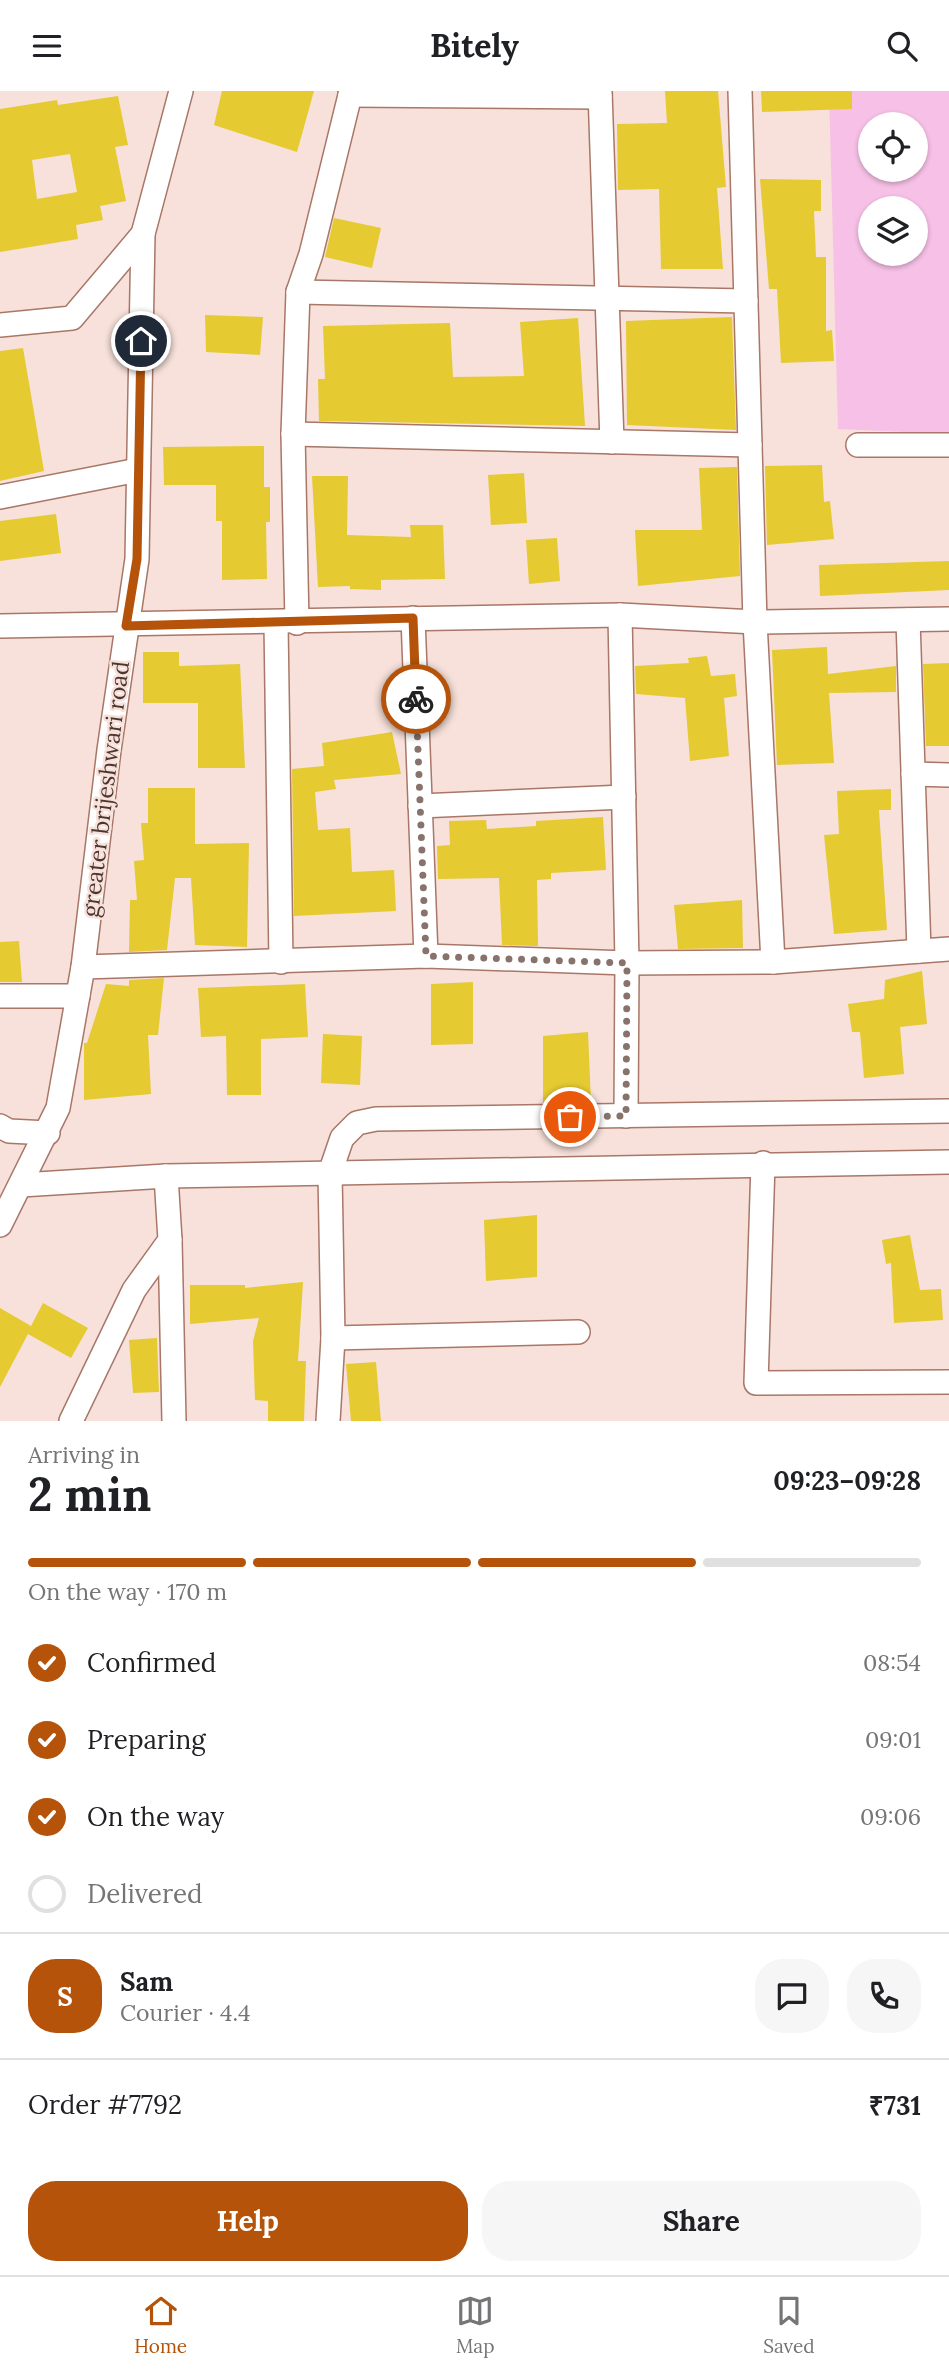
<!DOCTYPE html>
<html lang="en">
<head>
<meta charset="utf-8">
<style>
	body { margin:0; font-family:Lora,serif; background:#f6f6f6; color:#202124; height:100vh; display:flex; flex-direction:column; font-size:26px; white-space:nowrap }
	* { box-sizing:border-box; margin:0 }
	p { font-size:23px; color:#757577 }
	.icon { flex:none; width:38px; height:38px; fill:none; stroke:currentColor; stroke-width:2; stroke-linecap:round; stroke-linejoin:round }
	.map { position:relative; height:1330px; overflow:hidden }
	.details { display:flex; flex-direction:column; background:#fff; flex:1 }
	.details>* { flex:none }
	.fabs { position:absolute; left:858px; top:21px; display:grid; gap:14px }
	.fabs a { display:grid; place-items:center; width:70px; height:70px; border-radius:50%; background:#fff; box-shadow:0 2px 5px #0004; font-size:35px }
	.pin { position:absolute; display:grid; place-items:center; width:60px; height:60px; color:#fff; margin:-30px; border:4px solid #fff; border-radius:50%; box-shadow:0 2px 7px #0007 }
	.courier { position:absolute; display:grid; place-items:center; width:70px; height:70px; margin:-35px; border:5px solid #b45309; border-radius:50%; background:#fff; color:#222; box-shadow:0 2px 9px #0007 }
	.headline em { font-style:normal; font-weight:700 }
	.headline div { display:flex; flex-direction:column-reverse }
	.headline { display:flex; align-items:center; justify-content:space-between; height:119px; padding:0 28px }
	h1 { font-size:46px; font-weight:700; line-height:52px }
	.bar { display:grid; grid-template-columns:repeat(4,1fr); gap:10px 7px; align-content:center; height:84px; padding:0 28px }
	.bar i { height:9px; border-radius:5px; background:#e0e0e0 }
	.bar .selected { background:#b45309 }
	.bar p { grid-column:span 4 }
	.line { display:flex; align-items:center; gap:18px; padding:0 28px; border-top:2px solid #e0e0e0 }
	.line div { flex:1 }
	.round { display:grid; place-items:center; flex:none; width:74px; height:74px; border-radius:28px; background:#f6f6f6 }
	ol { padding:0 28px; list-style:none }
	li { display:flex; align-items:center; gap:21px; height:77px }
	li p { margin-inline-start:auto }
	li .icon { padding:7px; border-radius:50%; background:#b45309; color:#fff; stroke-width:4 }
	li:last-child { color:#757577 }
	li i { width:38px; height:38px; border:4px solid #e0e0e0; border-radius:50% }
	.primary-button { display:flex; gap:14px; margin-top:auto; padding:14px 28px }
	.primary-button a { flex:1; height:80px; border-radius:28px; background:#b45309; color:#fff; font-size:28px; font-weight:700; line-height:80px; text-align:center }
	.primary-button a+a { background:#f6f6f6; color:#202124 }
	header { display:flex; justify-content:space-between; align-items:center; height:91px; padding:0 28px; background:#fff; font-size:32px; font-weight:700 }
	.tab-bar { display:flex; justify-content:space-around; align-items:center; height:98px; border-top:2px solid #e0e0e0; background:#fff; font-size:19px; color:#757577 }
	.tab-bar a { display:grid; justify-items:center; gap:4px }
	.tab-bar .selected { color:#b45309 }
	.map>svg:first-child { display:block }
	.green { fill:#f7c0e6; fill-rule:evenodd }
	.building { fill:#e5ca32; fill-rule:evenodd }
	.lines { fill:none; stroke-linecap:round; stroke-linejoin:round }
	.minor-casing { stroke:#a87767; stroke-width:26 }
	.minor { stroke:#fff; stroke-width:23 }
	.done { stroke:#88726c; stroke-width:7; stroke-dasharray:0 12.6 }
	.route { stroke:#b45309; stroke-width:9 }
	.labels { text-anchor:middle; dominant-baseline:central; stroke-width:5; stroke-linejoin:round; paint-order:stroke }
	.street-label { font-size:23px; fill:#4c3730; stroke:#f7e1da }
</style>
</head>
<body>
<header><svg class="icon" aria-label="menu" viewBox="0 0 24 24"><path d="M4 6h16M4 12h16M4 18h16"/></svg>Bitely<svg class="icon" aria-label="search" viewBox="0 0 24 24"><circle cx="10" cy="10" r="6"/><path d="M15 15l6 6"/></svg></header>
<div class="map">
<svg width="949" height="1330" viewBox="0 0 949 1330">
	<rect width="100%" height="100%" fill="#f7e1da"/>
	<path class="green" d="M829 0H949V343L838 338ZM870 33H915V79H870ZM870 117H915V163H870Z"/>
	<g class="building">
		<path d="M222 0H314L297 61 214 34Z"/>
		<path d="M665 0H718L726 96 717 97 723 178H661L659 98 618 99 617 33 667 32Z"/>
		<path d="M761 0H852V18L762 21Z"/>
		<path d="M118 5 128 54 115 56 126 110 100 115 103 129 76 134 78 148 0 161V18L57 9 58 14ZM70 63 77 101 37 108 32 69Z"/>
		<path d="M760 88 821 89V120H814L816 166H826V240L832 239 834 270 781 272 777 198H769Z"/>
		<path d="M334 127 381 137 372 177 325 166Z"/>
		<path d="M205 224 263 226 260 264 206 261Z"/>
		<path d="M732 226 736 339 627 334 626 230Z"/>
		<path d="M578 227 585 335 319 330 318 288H325L323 235 450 232 453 286 524 285 520 231Z"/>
		<path d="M23 257 44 380 0 390V260Z"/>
		<path d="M264 355V396H270V431H266L267 488 222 489V430H216V394H164L163 356Z"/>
		<path d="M822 374 824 411 830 410 834 448 767 454 765 375Z"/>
		<path d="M737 376 740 485 638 495 635 439H702L699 377Z"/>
		<path d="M524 382 527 432 491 434 488 384Z"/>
		<path d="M312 385H348L347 444 411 446 410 434H443L445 488 381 489V499L350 498V495L318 496Z"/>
		<path d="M56 423 61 462 0 470V430Z"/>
		<path d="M557 447 560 490 529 493 526 449Z"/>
		<path d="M949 470V499L820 505 819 474Z"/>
		<path d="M827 556 828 583 896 575V601L829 602 834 672 777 674 772 559Z"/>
		<path d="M143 561H179V575L240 573 245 677H198V612H143Z"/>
		<path d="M707 565 711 585 735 583 737 605 724 607 729 665 690 670 685 607 636 603 635 575 689 572 688 567Z"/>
		<path d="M949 572V655H926L923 573Z"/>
		<path d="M392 641 401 683 334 689 336 698 315 701 318 739 350 737 352 781 394 779 396 820 294 825 292 678 324 675 322 652Z"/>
		<path d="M148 697H195V753L249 752 247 856 195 854 191 787H175L167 859 129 861 130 809H137L134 770 144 769 141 732H148Z"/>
		<path d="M891 698V719H879L887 839 834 843 824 744 839 743 837 700Z"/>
		<path d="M603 726 606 779 551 782V788L537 789 538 855 502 854 499 787 438 788 437 755 450 754 449 730 486 729 487 738 536 735V730Z"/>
		<path d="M742 809 743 857 678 858 674 814Z"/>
		<path d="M19 850 22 891H0V851Z"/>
		<path d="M922 880 927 933 900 936 904 983 864 987 860 941H852L848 913 884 908 885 889Z"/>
		<path d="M164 887 158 944H148L151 1003 84 1009V952H87L106 893 129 895V889Z"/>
		<path d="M473 891V953L431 954V893Z"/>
		<path d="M305 893 308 946 261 948V1004H227L226 945 201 946 198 897Z"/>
		<path d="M588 941 591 1011 543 1012V945Z"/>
		<path d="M323 943 362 945 360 994 321 992Z"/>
		<path d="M537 1124V1186L486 1190 484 1129Z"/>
		<path d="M910 1144 920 1199 941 1198 943 1229 894 1232 891 1172 886 1173 882 1149Z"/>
		<path d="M303 1191 298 1270H306L304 1330H268V1310L255 1309 253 1250 259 1227 190 1233V1194H245V1197Z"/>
		<path d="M43 1212 88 1237 71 1267 28 1243 0 1296V1217L31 1235Z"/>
		<path d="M157 1247 159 1301 133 1302 129 1249Z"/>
		<path d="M376 1271 381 1330H351L346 1273Z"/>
	</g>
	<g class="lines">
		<defs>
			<g id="minor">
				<path d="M600 0 612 351"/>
				<path d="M740 0 755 531 773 871"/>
				<path d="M350 4 600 6"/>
				<path d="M298 201 746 210"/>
				<path d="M0 234 72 227 143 143"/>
				<path d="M293 343 750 354"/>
				<path d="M858 354H949"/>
				<path d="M0 406 138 379"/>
				<path d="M620 524 627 872 626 1025"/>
				<path d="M413 527 426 865"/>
				<path d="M908 529 919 860"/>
				<path d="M276 532 281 871"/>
				<path d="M297 532 293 343 298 201 311 163 351 0"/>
				<path d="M0 535 620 524 755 531 949 528"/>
				<path d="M913 683 949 684"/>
				<path d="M420 715 624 706"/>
				<path d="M83 876 426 865 627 872 773 871 949 858"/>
				<path d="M0 905H78"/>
				<path d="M0 1035 9 1040 48 1042"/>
				<path d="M763 1072 756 1292 949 1291"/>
				<path d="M21 1094 166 1085 949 1071"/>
				<path d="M0 1134 58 1017 83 876 109 659 137 468 143 143 181 0"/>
				<path d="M170 1149 174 1330"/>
				<path d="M333 1247 578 1241"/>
				<path d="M71 1330 134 1199 170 1149 166 1085"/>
				<path d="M328 1330 333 1247 330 1082 342 1047 357 1032 376 1028 949 1020"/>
			</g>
		</defs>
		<use href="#minor" class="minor-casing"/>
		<use href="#minor" class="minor"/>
	</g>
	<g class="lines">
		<path class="done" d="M416 608 426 865 627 872 626 1025 570 1026"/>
		<path class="route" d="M141 250 137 468 126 535 413 527 416 608"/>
	</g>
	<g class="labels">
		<g class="street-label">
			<text transform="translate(105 698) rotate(-83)">greater brijeshwari road</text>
		</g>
	</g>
</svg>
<div class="fabs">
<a><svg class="icon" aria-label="locate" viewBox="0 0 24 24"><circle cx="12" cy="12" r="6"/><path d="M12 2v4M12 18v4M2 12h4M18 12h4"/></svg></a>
<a><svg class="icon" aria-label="layers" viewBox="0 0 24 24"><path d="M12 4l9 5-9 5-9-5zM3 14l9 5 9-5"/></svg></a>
</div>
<div class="pin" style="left:570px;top:1026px;background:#ea580c"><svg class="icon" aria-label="bag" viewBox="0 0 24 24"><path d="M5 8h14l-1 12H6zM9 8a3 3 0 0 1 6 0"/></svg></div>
<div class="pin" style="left:141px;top:250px;background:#1f2937"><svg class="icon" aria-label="home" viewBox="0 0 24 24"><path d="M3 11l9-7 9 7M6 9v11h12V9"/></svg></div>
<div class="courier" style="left:416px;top:608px"><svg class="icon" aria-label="bike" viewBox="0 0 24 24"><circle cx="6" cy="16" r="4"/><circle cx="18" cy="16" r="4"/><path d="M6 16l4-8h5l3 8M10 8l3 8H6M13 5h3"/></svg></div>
</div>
<section class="details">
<div class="headline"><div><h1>2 min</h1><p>Arriving in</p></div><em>09:23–09:28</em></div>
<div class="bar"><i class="selected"></i><i class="selected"></i><i class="selected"></i><i></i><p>On the way · 170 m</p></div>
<ol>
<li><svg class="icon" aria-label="check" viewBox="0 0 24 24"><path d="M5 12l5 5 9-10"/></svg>Confirmed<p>08:54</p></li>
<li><svg class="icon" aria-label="check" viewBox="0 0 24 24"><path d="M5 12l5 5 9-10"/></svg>Preparing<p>09:01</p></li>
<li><svg class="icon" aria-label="check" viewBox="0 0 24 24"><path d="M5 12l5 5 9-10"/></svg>On the way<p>09:06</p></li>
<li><i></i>Delivered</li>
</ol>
<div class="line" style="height:126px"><b class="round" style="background:#b45309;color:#fff">S</b><div><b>Sam</b><p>Courier · 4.4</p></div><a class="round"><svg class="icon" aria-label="chat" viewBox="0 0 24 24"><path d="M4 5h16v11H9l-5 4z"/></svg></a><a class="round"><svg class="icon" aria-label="phone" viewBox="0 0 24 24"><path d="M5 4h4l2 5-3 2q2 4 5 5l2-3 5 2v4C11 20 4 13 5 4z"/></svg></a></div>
<div class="line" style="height:91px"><div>Order #7792</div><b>₹731</b></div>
<div class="primary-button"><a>Help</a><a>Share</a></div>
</section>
<nav class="tab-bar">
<a class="selected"><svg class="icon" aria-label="home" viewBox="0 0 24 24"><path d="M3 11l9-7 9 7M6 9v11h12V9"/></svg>Home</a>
<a><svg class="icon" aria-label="map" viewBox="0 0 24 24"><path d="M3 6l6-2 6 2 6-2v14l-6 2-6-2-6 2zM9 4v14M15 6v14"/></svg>Map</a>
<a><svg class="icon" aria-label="saved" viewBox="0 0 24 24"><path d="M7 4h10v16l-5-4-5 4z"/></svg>Saved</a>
</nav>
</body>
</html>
